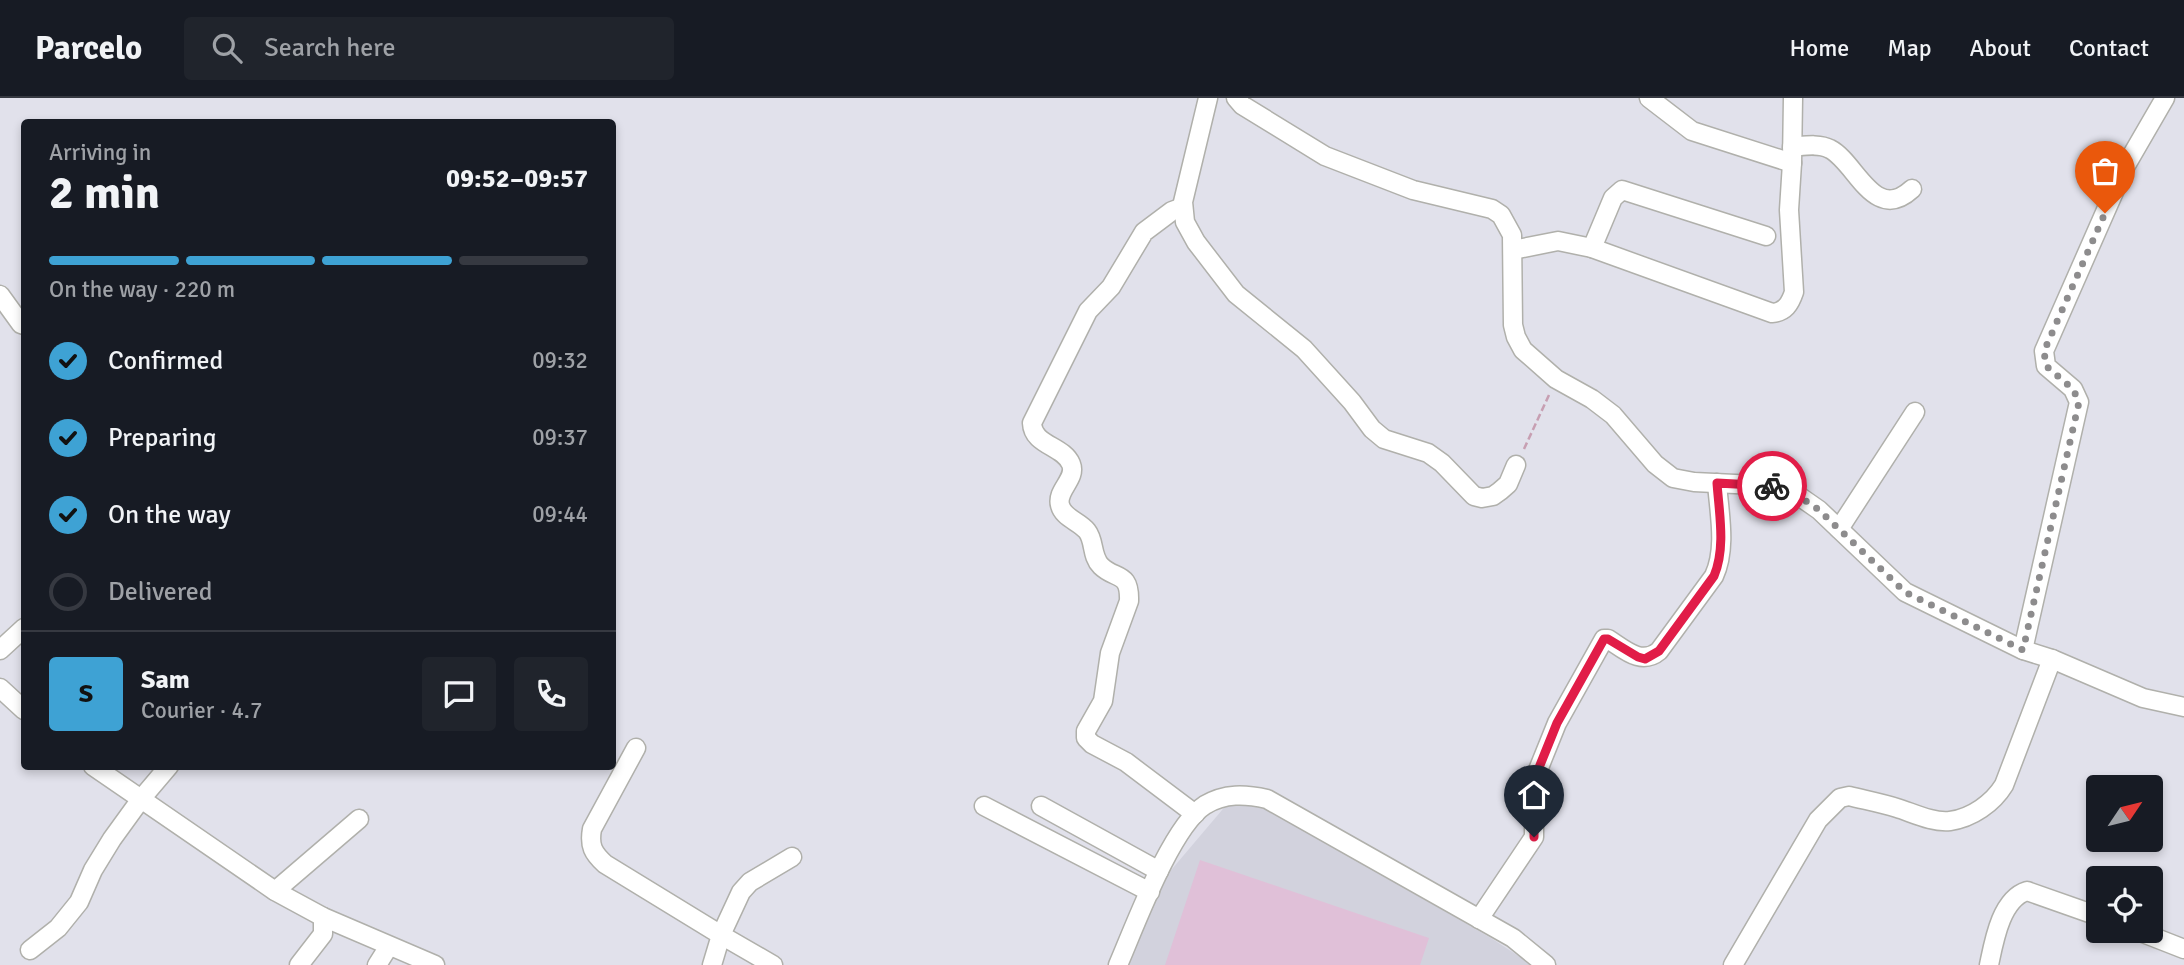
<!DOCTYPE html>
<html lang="en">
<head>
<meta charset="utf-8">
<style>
	body { margin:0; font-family:Signika,sans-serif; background:#20242c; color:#f1f3f6; height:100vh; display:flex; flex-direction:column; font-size:26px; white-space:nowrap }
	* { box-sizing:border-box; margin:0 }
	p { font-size:23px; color:#9ea1a6 }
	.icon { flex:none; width:38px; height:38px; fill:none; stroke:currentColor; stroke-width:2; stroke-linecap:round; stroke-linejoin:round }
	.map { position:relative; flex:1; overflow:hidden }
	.panel { position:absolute; left:21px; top:21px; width:595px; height:651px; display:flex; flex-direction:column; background:#171b24; border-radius:7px; box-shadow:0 4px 10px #0003 }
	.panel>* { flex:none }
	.needle { width:46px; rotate:55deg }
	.buttons { position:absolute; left:2086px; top:677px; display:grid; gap:14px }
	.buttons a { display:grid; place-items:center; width:77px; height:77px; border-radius:7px; background:#171b24; box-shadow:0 4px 10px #0003; font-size:35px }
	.pin { position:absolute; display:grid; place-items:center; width:60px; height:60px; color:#fff; margin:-72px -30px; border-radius:50% 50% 50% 0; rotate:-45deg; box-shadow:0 0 7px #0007 }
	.pin .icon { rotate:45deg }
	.courier { position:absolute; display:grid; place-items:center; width:70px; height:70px; margin:-35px; border:5px solid #e11d48; border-radius:50%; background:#fff; color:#222; box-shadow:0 2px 9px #0007 }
	.overview em { font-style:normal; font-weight:700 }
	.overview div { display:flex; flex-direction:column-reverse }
	.overview { display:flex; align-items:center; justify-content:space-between; height:119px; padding:0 28px }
	h1 { font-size:46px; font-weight:700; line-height:52px }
	.bar { display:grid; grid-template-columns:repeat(4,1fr); gap:10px 7px; align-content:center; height:84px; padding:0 28px }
	.bar i { height:9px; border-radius:5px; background:#363941 }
	.bar .active { background:#3ea2d4 }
	.bar p { grid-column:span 4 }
	.line { display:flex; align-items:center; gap:18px; padding:0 28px; border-top:2px solid #363941 }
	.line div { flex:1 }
	.round { display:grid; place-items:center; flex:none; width:74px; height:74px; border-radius:7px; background:#20242c }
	ol { padding:0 28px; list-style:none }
	li { display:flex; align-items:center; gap:21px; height:77px }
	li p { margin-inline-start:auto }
	li .icon { padding:7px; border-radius:50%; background:#3ea2d4; color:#111; stroke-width:4 }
	li:last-child { color:#9ea1a6 }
	li i { width:38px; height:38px; border:4px solid #363941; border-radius:50% }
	header { display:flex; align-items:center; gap:42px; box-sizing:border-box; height:98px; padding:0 35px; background:#171b24; border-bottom:2px solid #363941 }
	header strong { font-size:33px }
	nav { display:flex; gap:38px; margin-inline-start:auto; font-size:24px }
	.search { width:490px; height:63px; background:#20242c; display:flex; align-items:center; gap:18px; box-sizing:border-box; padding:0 24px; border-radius:7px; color:#9ea1a6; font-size:26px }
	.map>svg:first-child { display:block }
	.education { fill:#d2d2dd }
	.green { fill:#e0c0d8 }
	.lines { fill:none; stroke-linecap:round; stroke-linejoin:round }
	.minor-casing { stroke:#b0b0ab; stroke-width:21 }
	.path { stroke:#c79fb2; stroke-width:2.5; stroke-dasharray:7 3.5; stroke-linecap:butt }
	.minor { stroke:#fff; stroke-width:18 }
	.done { stroke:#8d8c8d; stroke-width:7; stroke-dasharray:0 12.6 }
	.route { stroke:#e11d48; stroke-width:9 }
</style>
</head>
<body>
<header>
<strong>Parcelo</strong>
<div class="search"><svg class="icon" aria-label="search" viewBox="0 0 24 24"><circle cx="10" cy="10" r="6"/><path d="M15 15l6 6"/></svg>Search here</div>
<nav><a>Home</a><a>Map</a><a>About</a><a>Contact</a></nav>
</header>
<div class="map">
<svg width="2184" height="867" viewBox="0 0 2184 867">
	<rect width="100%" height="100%" fill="#e1e1eb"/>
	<path class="education" d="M1228 705 1261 707 1268 711 1491 840 1532 867H1125L1161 784Z"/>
	<path class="green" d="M1200 762 1429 840 1420 867H1165Z"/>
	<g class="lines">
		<defs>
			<g id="minor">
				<path d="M1208 0 1183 104 1185 124 1196 144 1236 196 1304 251 1352 304 1372 331 1384 341 1428 355 1442 365 1474 398 1482 400 1493 398 1500 393 1508 386 1516 367"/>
				<path d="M1236 0 1242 7 1325 58 1413 92 1492 111 1501 117 1512 137 1513 227 1516 239 1523 252 1556 281 1592 301 1613 317 1655 366 1673 380 1694 384 1776 388 1796 396 1819 412 1905 494 2023 552 2052 561 2143 600 2184 609"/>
				<path d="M1649 0 1692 33 1792 65"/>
				<path d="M1792 49C1804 48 1819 45 1830 51 1856 64 1874 126 1912 91"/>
				<path d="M1183 109 1172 113 1144 134 1111 189 1088 213 1032 325C1033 348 1063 347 1071 366 1077 381 1056 392 1060 407 1063 420 1079 423 1087 433 1095 443 1091 458 1101 468 1115 482 1130 473 1129 503L1110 555 1103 603 1086 633V640L1092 646 1126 664 1195 716"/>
				<path d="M1592 150 1613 100 1622 92 1766 138"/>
				<path d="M1513 152 1558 143 1592 150 1772 215C1785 214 1790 206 1794 194L1789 112 1792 65 1793 0"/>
				<path d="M0 197 21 226 24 227"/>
				<path d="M1839 431 1915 314"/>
				<path d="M0 552 24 530"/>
				<path d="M2023 552 2079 304 2073 291 2046 268 2044 253 2125 69 2165 0"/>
				<path d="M0 590 24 612"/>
				<path d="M636 650 592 731C589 748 593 755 605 766L721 837 712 867"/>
				<path d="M93 668 275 793 323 819 435 867"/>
				<path d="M984 708 1150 794"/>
				<path d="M1041 708 1159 773"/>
				<path d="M275 793 359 721"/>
				<path d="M1479 821 1534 739V724L1528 704 1532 687 1557 625 1604 541H1608C1624 551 1641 568 1659 553L1714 478C1727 450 1719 414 1717 385"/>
				<path d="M2138 833 2184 851"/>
				<path d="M30 852 58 830 79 804 93 772 112 741 141 701 169 668"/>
				<path d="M299 867 323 836V819"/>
				<path d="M377 867 389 848"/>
				<path d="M773 867 721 837 741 794 750 784 792 759"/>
				<path d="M1118 867C1135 828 1171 729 1205 707 1225 695 1245 696 1267 701L1513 840 1546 867"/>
				<path d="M1733 867 1818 722 1840 700 1849 698C1865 702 1881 705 1897 710 1913 715 1933 725 1950 723 1972 720 1993 705 2004 687L2052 561"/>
				<path d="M1989 867C1994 843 2001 801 2027 793L2098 818"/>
			</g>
		</defs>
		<use href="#minor" class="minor-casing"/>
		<path class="path" d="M1524 351 1549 297"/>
		<use href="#minor" class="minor"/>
	</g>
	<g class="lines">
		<path class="done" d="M1772 388 1796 396 1819 412 1905 494 2023 552 2079 304 2073 291 2046 268 2044 253 2105 115"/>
		<path class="route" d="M1534 739V724L1528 704 1532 687 1557 625 1604 541H1608L1638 559 1645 561 1659 553 1714 478C1726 450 1719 414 1717 385L1772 388"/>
	</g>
</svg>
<div class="buttons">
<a><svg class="needle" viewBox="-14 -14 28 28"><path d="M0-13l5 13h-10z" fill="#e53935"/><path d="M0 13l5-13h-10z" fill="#9ea1a6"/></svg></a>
<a><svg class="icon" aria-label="locate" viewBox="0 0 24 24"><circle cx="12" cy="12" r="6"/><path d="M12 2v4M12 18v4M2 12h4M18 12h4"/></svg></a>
</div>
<div class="pin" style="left:2105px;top:115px;background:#ea580c"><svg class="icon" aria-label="bag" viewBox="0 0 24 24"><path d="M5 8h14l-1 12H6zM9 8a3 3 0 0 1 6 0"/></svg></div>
<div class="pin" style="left:1534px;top:739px;background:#1f2937"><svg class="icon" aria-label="home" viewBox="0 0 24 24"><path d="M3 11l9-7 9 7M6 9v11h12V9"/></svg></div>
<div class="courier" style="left:1772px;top:388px"><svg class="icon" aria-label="bike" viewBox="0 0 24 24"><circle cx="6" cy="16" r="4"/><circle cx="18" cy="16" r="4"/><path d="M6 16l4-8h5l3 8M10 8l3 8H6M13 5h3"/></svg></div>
<section class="panel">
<div class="overview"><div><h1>2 min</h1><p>Arriving in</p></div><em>09:52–09:57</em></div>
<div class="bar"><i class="active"></i><i class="active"></i><i class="active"></i><i></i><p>On the way · 220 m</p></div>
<ol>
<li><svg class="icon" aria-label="check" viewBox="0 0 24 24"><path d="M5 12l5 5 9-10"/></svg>Confirmed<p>09:32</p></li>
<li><svg class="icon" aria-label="check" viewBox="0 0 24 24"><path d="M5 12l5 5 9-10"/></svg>Preparing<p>09:37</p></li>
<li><svg class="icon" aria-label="check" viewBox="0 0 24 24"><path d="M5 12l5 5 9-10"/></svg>On the way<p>09:44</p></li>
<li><i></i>Delivered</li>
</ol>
<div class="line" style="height:126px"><b class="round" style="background:#3ea2d4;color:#111">S</b><div><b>Sam</b><p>Courier · 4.7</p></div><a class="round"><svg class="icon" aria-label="chat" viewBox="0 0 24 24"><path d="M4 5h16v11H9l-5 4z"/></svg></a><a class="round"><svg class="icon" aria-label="phone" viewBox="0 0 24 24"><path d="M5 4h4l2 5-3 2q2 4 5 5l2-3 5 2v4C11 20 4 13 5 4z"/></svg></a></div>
</section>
</div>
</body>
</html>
